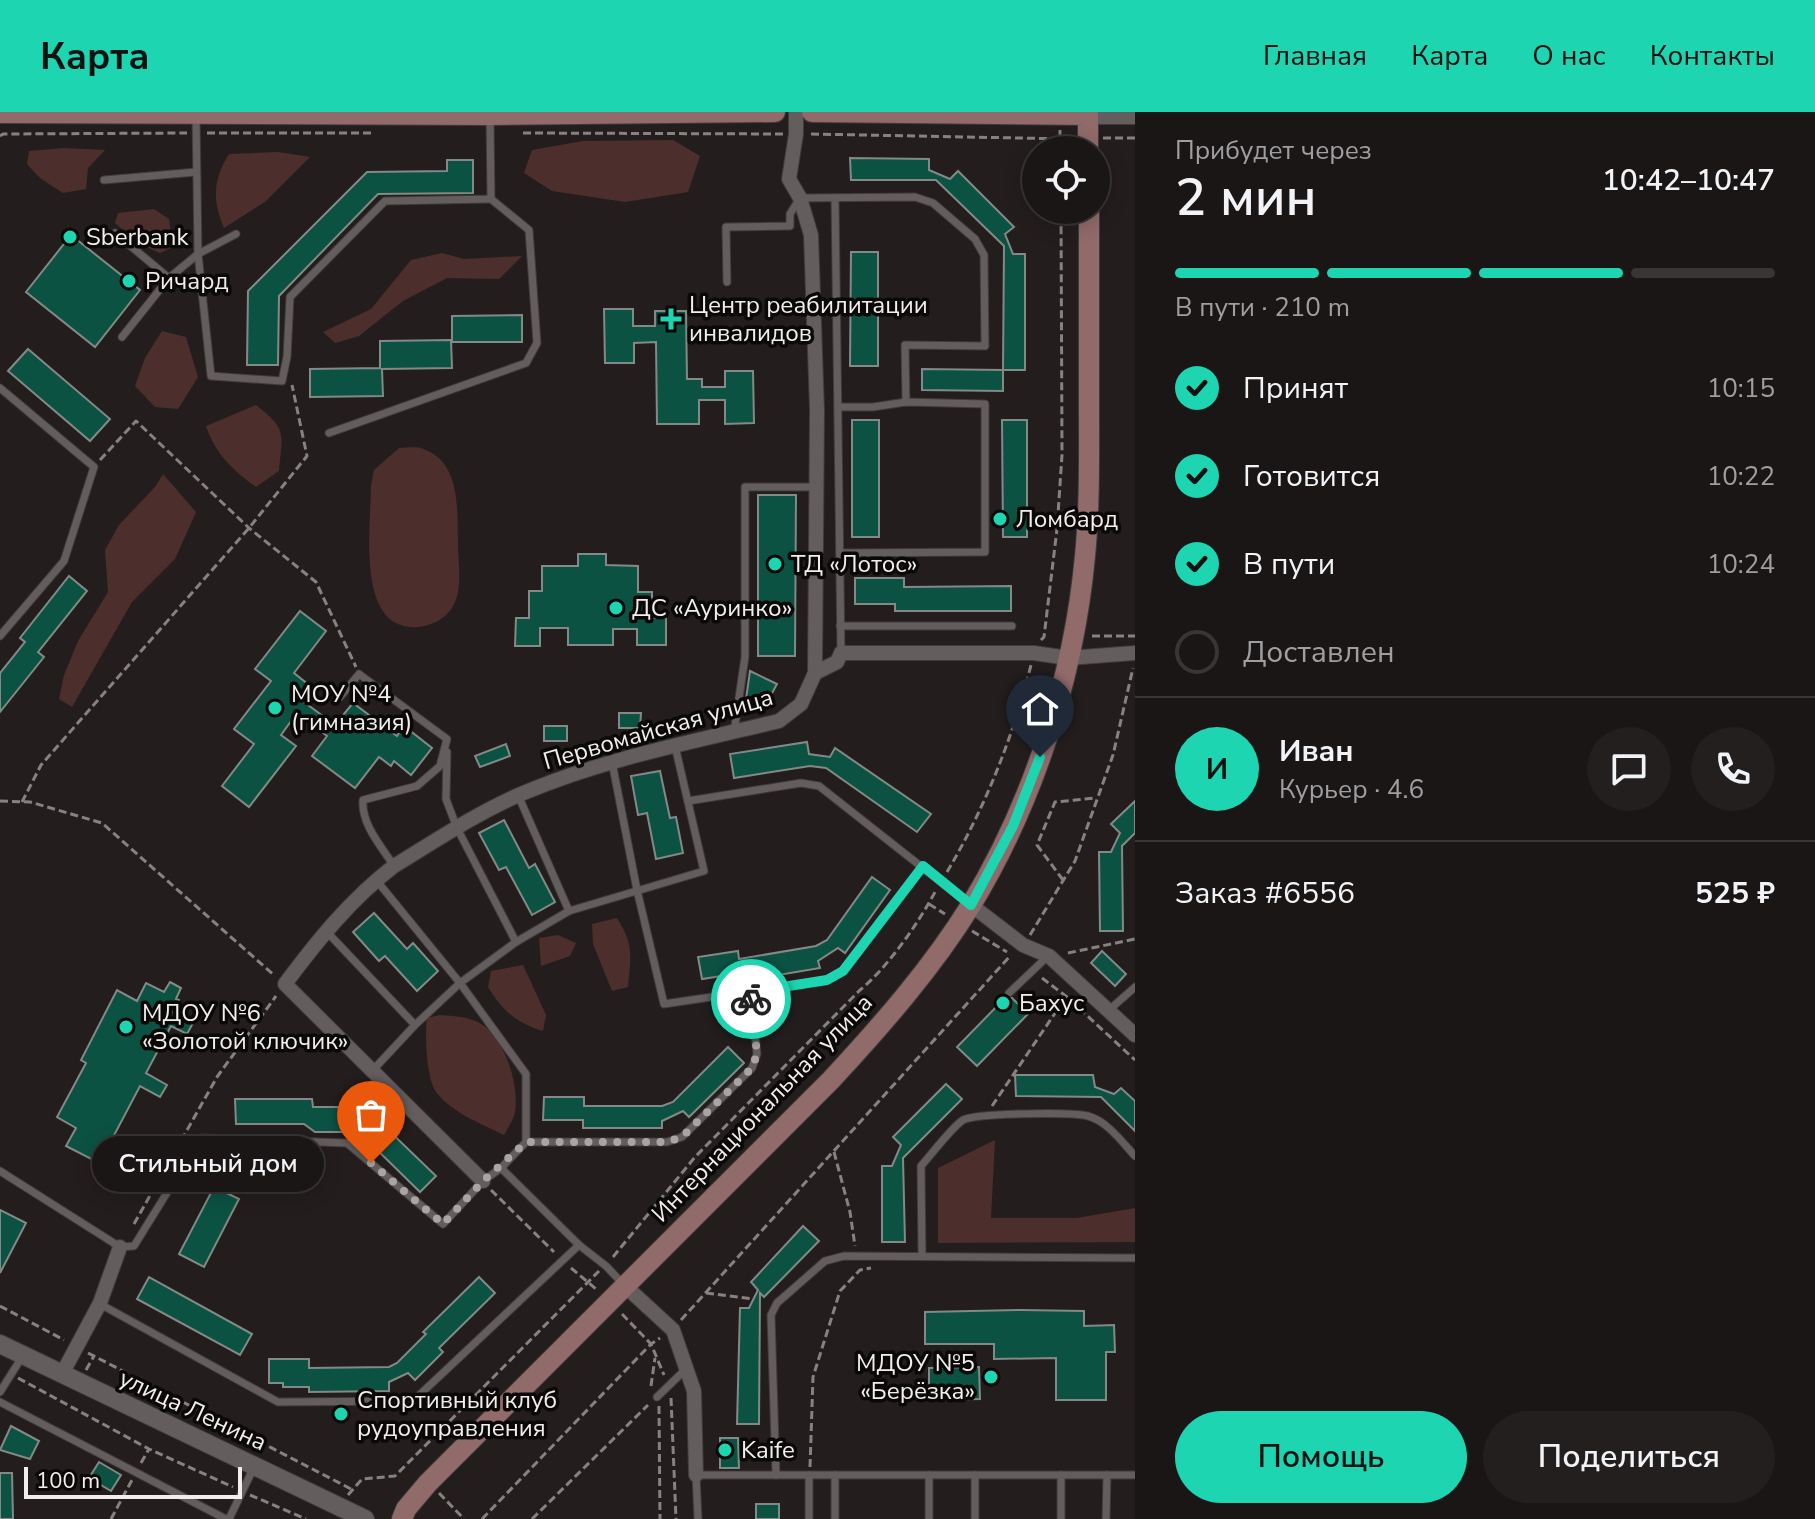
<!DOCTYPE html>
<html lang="ru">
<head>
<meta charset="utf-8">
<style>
	body { margin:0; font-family:"Nunito Sans",sans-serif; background:#231f1f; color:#f1f3f6; height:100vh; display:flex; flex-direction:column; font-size:30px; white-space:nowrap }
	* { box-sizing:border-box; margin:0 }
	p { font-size:26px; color:#9f9fa1 }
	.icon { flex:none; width:44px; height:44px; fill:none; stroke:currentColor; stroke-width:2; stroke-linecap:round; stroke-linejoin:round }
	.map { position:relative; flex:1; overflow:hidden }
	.drawer { display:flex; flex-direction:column; background:#1a1616; width:680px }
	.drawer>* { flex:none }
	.tools { position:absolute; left:1022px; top:24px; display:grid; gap:16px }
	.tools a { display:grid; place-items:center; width:88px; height:88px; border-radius:50%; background:#1a1616; box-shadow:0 4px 20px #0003,0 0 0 2px #383535; font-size:40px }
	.scale { position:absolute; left:24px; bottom:20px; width:218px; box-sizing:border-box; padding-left:8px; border:4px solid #f2eeee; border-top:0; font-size:22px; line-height:28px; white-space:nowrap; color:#f2eeee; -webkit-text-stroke:6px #0b0808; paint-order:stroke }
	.pin { position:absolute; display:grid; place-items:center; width:68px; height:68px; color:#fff; margin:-82px -34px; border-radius:50% 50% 50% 0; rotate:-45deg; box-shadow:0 0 8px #0007 }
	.pin .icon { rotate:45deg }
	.courier { position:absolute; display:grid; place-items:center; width:80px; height:80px; margin:-40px; border:6px solid #1dd5b1; border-radius:50%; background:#fff; color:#222; box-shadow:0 2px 10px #0007 }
	.bubble { position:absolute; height:56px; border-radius:28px; background:#1a1616; box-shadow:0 4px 20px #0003,0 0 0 2px #383535; font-size:26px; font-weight:600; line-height:56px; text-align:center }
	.headline em { font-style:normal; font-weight:600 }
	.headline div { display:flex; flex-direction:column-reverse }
	.headline { display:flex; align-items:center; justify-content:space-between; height:136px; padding:0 40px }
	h1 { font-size:52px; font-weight:600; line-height:60px }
	.bar { display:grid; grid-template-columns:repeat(4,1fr); gap:12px 8px; align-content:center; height:96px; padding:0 40px }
	.bar i { height:10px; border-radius:6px; background:#383535 }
	.bar .selected { background:#1dd5b1 }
	.bar p { grid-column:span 4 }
	.line { display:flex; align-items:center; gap:20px; padding:0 40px; border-top:2px solid #383535 }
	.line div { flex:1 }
	.round { display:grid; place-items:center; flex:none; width:84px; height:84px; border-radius:42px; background:#231f1f }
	ol { padding:0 40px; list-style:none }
	li { display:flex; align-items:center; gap:24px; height:88px }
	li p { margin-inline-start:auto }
	li .icon { padding:8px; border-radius:50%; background:#1dd5b1; color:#111; stroke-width:4 }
	li:last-child { color:#9f9fa1 }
	li i { width:44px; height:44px; border:4px solid #383535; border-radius:50% }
	.primary-button { display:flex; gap:16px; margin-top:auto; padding:16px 40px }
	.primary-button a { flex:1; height:92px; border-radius:48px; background:#1dd5b1; color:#111; font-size:32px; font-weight:600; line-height:92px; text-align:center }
	.primary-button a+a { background:#231f1f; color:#f1f3f6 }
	header { display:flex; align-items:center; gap:48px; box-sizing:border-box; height:112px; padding:0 40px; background:#1dd5b1; color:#111 }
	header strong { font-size:38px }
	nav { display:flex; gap:44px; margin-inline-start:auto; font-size:28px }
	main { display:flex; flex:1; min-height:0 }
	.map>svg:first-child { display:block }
	.green { fill:#4c2e2d }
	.building { fill:#0c5243; stroke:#828987; stroke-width:2 }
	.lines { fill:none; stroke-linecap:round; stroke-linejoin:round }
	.service-casing { stroke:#3f3b3b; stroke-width:9 }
	.minor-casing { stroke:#3f3b3b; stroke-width:16 }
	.tertiary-casing { stroke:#3f3b3b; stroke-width:20 }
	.secondary-casing { stroke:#3f3b3b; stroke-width:22 }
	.path { stroke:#878282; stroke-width:3; stroke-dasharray:8 4; stroke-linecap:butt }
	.service { stroke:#645d5d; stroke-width:7 }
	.minor { stroke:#645d5d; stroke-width:14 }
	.tertiary { stroke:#645d5d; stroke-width:18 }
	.secondary { stroke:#916a6a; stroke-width:20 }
	.done { stroke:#aaa5a5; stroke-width:8; stroke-dasharray:0 14.4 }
	.route { stroke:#1dd5b1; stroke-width:10 }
	.poi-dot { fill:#1dd5b1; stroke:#0b0808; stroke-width:3 }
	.labels { text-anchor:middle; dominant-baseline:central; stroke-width:7; stroke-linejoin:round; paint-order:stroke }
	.poi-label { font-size:24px; fill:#f2eeee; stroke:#0b0808; text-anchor:start }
	.street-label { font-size:24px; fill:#f2eeee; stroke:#0b0808 }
</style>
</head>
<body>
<header>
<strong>Карта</strong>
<nav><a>Главная</a><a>Карта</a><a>О нас</a><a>Контакты</a></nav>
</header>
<main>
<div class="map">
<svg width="1135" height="1407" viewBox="0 0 1135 1407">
	<rect width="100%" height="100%" fill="#231e1d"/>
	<g class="green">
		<path d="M673 28 700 44 688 80 625 90 552 79 524 61 532 38 583 29Z"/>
		<path d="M65 36 105 38 88 56 86 77 63 81 40 66 27 52 29 39Z"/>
		<path d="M278 40 310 45 266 89 224 116C212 88 213 67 229 42Z"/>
		<path d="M154 97 169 107 173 135 160 141 139 132 115 111 118 101Z"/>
		<path d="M442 141 464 147 522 144 499 167 447 166 403 189 359 224 335 231 323 220 371 197 411 148Z"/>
		<path d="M162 219 186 225 198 265 178 297 155 295 135 274 145 246Z"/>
		<path d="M256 293C288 318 282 321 279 359L256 375C232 357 216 343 206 314Z"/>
		<path d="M399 336C406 336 416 334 423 337 462 350 457 401 458 433 458 451 463 477 453 494 447 506 431 514 418 515 355 520 371 414 371 373L374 358Z"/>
		<path d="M163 362 196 400 175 447 132 490 72 595 59 587 64 563 78 529 108 480 105 438 119 413 155 375Z"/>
		<path d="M617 806C634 833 631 844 628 875L612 879 593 832 592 812Z"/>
		<path d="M558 823 576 831 570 844 541 854 539 826Z"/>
		<path d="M523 853 546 903 543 919C516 911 502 898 488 875L491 859Z"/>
		<path d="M440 903C456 904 475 905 488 917 507 936 519 973 515 1000 514 1007 508 1016 504 1023 482 1012 452 1001 436 980 426 964 425 924 427 906Z"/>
		<path d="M995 1028 991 1106H1077L1135 1096V1130L938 1131V1056Z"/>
	</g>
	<g class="building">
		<path d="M850 46 929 47V58L950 67 958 59 1014 115 1005 122 1013 142H1025V258H1003V279L922 278V257L1003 258 1004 134 936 68H851Z"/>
		<path d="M447 48H473V81L378 82 279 184 278 253H247L248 179 367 60 447 59Z"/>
		<path d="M71 123 140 178 95 235 26 180Z"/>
		<path d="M851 140H878V254H850Z"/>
		<path d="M604 197H633V214H655V199H686L687 267H702V275H725V259H753L754 311 725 312V288H699V312H657L656 230 634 231V251H605Z"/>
		<path d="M522 203V230H452V204Z"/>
		<path d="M451 228 452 256 382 257 383 284 310 285V257L380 256V229Z"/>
		<path d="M28 237 110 307 90 329 8 259Z"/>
		<rect x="852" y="308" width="27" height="117"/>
		<path d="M1002 308H1027V425H1003Z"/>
		<path d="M758 383H796L795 544H758Z"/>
		<path d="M578 442H606V453L638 454V480H652V506H666V533H637V517H613V533H568V516H540V534H515L516 506H529V479H542V454H578Z"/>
		<path d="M69 464 87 479 38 540 44 545 0 600V561L25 530 20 526Z"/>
		<path d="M855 466H904V475L1011 474V499H895V492H855Z"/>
		<path d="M300 499 326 519 294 561 314 577 304 590 335 613 353 591 397 624 404 614 432 636 411 663 394 649 391 654 379 645 355 676 312 644 327 624 297 601 281 623 296 634 249 695 222 674 254 632 234 617 271 569 255 557Z"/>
		<path d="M750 559 777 572 771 583 746 587Z"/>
		<path d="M619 601H641L640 616H619Z"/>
		<rect x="544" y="614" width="23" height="15"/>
		<path d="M807 630 809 642 830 645 835 636 931 702 917 720 826 656 810 654 734 666 730 642Z"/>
		<path d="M506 632 510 644 480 655 475 644Z"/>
		<path d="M660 659 670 706 676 705 683 741 656 747 647 701 638 703 631 664Z"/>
		<path d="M1135 689V721L1122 734 1123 819H1100L1099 740H1111L1120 721 1111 712Z"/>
		<path d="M504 708 529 756 535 752 555 790 532 803 506 755 499 758 479 721Z"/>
		<path d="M872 765 890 778 845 841 838 836 818 849 820 856 742 869 741 861 702 867 698 845 738 839 739 847 816 834 827 828Z"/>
		<path d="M374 801 407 837 413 831 438 859 417 879 385 844 379 849 353 820Z"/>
		<path d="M1102 839 1126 862 1115 874 1091 851Z"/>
		<path d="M170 870 181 876 176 887 179 888 173 900 193 911 187 922 171 914 146 961 167 973 160 985 140 974 111 1029 131 1040 125 1052 104 1041 99 1051 66 1034 76 1016 57 1005 86 951 81 948 117 878 137 889 146 871 164 880Z"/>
		<path d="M1005 886H1012L1028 902 977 954 957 935Z"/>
		<path d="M728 935 744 951 689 1005 683 999 662 1009V1016H583V1008H543L544 985H584V994H662L673 990Z"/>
		<path d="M1015 963H1093L1095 975 1114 982 1121 976 1135 989V1019L1101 985 1016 984Z"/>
		<path d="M946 972 962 987 903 1046 905 1130H882V1054H892L901 1033 893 1025Z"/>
		<path d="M235 987H312L313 995H352L354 1009 372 1016 380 1010 436 1064 420 1080 366 1027 352 1020H315L304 1012H236Z"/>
		<path d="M214 1075 239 1087 204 1155 179 1142Z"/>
		<path d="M0 1098 26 1111 0 1161Z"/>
		<path d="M803 1114 819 1129 764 1185 760 1181 759 1312H737L740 1196H749L758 1178 751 1170Z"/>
		<path d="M149 1165 252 1222 240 1243 137 1187Z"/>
		<path d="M479 1165 495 1181 439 1236 443 1240 415 1268 408 1261 389 1270V1279L309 1280V1275H283V1271H269V1247H309V1256L389 1255 397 1251 426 1222 423 1220Z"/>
		<path d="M1021 1198 1084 1199V1214L1114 1213 1115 1240H1106V1288H1056V1246L994 1247V1232H925V1200Z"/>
		<path d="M979 1255 980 1287 929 1288V1256Z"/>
		<path d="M11 1314 39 1329 30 1347 0 1338Z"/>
		<path d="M720 1326H738L739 1356H720Z"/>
		<path d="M99 1350 121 1363 111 1379 89 1366Z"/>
		<path d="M0 1361H12L13 1407H0Z"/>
		<rect x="756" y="1392" width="23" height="15"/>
	</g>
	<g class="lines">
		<defs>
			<g id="service">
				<path d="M196 3 198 142 211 264 282 269 287 245 290 185 385 89 491 87 490 6"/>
				<path d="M104 68 196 60"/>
				<path d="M835 86 841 541"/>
				<path d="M108 128 115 121 169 166"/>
				<path d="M727 170 726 115 790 114V102L800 86 915 85 933 91 975 127 984 143 985 234 905 233 906 290"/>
				<path d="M122 225 169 166 198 142 236 122"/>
				<path d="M0 276 94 355 64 449 0 524"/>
				<path d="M839 295H873L906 290 985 292V440L840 441"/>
				<path d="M329 321 526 251 537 231 529 118 491 87"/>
				<path d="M840 514H1012"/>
				<path d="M340 585 359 562 447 627 440 654 417 674 363 688C361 712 381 734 394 754"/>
				<path d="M734 620 745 545V375H816"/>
				<path d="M447 640 446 687 457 716 516 830"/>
				<path d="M612 650 637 778 664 892 827 868 843 859 923 754"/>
				<path d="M518 683 569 799"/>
				<path d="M688 689 801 671 819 674 970 793"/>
				<path d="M377 769 460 871 526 962V1030"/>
				<path d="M327 820 415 913"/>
				<path d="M1009 881 1047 845"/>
				<path d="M1109 898 1135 875"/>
				<path d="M373 958 415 913 460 871 516 830 569 799 704 759 675 634"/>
				<path d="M501 1056 526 1030H667L682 1025 752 956 757 942 751 880"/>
				<path d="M0 1059 120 1135 134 1134 201 1026 347 1031 443 1112 483 1069 501 1056 579 1133 606 1154 624 1173"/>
				<path d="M922 1143 921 1054C931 1043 952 1015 963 1008 977 1001 1071 1000 1088 1004 1107 1009 1122 1030 1135 1044"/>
				<path d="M100 1192 278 1290 413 1289 579 1133"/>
				<path d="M0 1280 22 1245"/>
				<path d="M657 1285 686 1257"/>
				<path d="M0 1290 226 1407"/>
				<path d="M776 1363 771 1203 777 1191 825 1149 844 1144 1135 1146"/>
				<path d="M835 1363V1407"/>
				<path d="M929 1363V1407"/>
				<path d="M975 1363V1407"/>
				<path d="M1061 1363V1407"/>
				<path d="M229 1407 254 1355"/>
				<path d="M698 1407 696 1363H1135"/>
				<path d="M809 1407V1363"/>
				<path d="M1106 1407 1107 1363"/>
			</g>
			<g id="minor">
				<path d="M815 561 837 550 841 541H1034L1068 546 1135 541"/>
				<path d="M971 793 1023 833 1049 844 1135 923"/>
				<path d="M483 1069 285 872C317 829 351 787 394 754 435 729 477 701 521 682 603 647 692 630 779 609L801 592 815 561 817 298 811 123 800 86 789 67 796 22V0"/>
				<path d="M624 1173 673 1218 694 1279 696 1363"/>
				<path d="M62 1262 100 1191 120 1135"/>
			</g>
			<g id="tertiary">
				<path d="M1088 0V3H1135"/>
				<path d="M0 1232 365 1407"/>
			</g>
			<g id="secondary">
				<path d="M812 0 1088 3V38"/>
				<path d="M0 1 490 3 775 0"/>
				<path d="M402 1407 406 1397 428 1371 831 968C882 913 932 856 971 793 1034 689 1074 564 1085 444 1090 393 1089 343 1089 292 1089 227 1089 163 1089 98"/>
			</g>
		</defs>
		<use href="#service" class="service-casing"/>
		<use href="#minor" class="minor-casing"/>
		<use href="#tertiary" class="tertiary-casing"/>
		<use href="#secondary" class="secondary-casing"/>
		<g class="path">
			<path d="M1060 18V38"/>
			<path d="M207 21H375"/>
			<path d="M523 21 783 22"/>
			<path d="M811 22 1071 27"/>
			<path d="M0 24 3 22 187 21"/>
			<path d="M1103 26H1135"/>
			<path d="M100 348 136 309 249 416 316 470 356 555"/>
			<path d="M1092 524H1135"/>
			<path d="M1041 528 1044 525 1057 417 1062 343 1061 98"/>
			<path d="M0 689 30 690 102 711 275 864"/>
			<path d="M22 690 41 653 249 416 307 344 292 273"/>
			<path d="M947 760C985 696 1013 625 1031 553"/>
			<path d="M1063 768 1037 733 1055 690 1096 686"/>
			<path d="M929 792 945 802"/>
			<path d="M972 819 1007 840"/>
			<path d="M1030 823 1075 749 1113 643 1133 556"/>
			<path d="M1068 841 1135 827"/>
			<path d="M1042 866 1067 885 1135 948"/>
			<path d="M992 994 1066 885"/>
			<path d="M834 1040 850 1100 855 1134"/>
			<path d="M491 1078 554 1140"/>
			<path d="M134 1112 217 965 276 884"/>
			<path d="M613 1145 695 1045 860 878C887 856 918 812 935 780"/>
			<path d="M571 1156 596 1177"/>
			<path d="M706 1181 753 1187"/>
			<path d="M0 1194 64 1228"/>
			<path d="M622 1202 651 1232 664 1263"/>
			<path d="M681 1208 1011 843"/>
			<path d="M88 1241 351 1377"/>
			<path d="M86 1258 94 1244"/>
			<path d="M18 1266 149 1337 233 1375"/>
			<path d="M651 1274 655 1246"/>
			<path d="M671 1286 676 1407"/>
			<path d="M659 1294 660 1407"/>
			<path d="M141 1351 149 1337"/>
			<path d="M810 1355 813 1265 840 1179 860 1158 871 1156"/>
			<path d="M439 1381 464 1407"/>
			<path d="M250 1383 306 1407"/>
			<path d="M348 1383 362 1367 395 1364 599 1159"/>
			<path d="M111 1407 132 1368"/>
			<path d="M482 1407 651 1232 660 1226"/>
			<path d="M532 1407 648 1293"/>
		</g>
		<use href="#service" class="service"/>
		<use href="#minor" class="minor"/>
		<use href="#tertiary" class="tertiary"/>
		<use href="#secondary" class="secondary"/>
	</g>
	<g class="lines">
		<path class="done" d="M371 1051 443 1112 483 1069 526 1030H667L682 1025 752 956 757 942 751 887"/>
		<path class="route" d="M751 887V880L827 868 843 859 923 754 971 793 1013 714 1040 645"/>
	</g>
	<g class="poi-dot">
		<circle cx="70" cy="125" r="8"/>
		<circle cx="129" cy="169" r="8"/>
		<path d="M667 195h8v8h8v8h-8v8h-8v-8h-8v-8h8z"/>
		<circle cx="1000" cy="407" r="8"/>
		<circle cx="775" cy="452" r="8"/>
		<circle cx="616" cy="496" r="8"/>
		<circle cx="275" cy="596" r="8"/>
		<circle cx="1003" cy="891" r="8"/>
		<circle cx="126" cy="915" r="8"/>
		<circle cx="991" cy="1265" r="8"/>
		<circle cx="341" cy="1302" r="8"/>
		<circle cx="725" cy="1338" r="8"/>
	</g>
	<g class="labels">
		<g class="poi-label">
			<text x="86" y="125">Sberbank</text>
			<text x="145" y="169">Ричард</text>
			<text x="689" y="193">Центр реабилитации<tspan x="689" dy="28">инвалидов</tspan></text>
			<text x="1016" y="407">Ломбард</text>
			<text x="791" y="452">ТД «Лотос»</text>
			<text x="632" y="496">ДС «Ауринко»</text>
			<text x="291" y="582">МОУ №4<tspan x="291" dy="28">(гимназия)</tspan></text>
			<text x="1019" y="891">Бахус</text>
			<text x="142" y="901">МДОУ №6<tspan x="142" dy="28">«Золотой ключик»</tspan></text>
			<text x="975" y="1251" text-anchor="end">МДОУ №5<tspan x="975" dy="28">«Берёзка»</tspan></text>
			<text x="357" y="1288">Спортивный клуб<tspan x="357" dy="28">рудоуправления</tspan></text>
			<text x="741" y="1338">Kaife</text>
		</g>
		<g class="street-label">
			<text transform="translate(658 617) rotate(-16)">Первомайская улица</text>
			<text transform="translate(762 996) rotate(-46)">Интернациональная улица</text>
			<text transform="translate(193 1298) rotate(25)">улица Ленина</text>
		</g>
	</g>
</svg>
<div class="tools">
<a><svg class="icon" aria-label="locate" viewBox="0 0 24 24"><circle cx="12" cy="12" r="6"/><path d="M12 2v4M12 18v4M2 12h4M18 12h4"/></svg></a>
</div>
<div class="scale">100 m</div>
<div class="pin" style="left:371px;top:1051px;background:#ea580c"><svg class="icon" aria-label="bag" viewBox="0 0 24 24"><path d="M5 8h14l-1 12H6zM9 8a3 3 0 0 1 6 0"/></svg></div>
<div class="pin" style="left:1040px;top:645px;background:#1f2937"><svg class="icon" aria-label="home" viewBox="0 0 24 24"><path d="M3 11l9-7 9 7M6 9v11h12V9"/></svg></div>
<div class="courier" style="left:751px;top:887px"><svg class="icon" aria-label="bike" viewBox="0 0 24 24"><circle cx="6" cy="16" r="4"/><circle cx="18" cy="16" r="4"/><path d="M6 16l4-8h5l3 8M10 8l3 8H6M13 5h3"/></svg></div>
<div class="bubble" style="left:92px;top:1024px;width:232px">Стильный дом</div>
</div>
<section class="drawer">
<div class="headline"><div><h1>2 мин</h1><p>Прибудет через</p></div><em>10:42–10:47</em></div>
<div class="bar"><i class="selected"></i><i class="selected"></i><i class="selected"></i><i></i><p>В пути · 210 m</p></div>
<ol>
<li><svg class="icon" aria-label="check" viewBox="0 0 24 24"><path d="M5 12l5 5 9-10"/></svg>Принят<p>10:15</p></li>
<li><svg class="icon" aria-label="check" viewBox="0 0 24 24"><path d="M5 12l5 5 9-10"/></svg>Готовится<p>10:22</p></li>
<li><svg class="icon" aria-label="check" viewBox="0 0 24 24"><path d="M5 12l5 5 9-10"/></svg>В пути<p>10:24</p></li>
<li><i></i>Доставлен</li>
</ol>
<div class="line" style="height:144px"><b class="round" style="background:#1dd5b1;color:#111">И</b><div><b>Иван</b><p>Курьер · 4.6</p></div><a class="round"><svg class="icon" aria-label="chat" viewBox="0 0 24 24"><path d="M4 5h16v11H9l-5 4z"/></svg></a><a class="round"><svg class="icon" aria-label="phone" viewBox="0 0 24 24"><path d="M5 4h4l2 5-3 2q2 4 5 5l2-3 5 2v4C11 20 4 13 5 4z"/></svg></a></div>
<div class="line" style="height:104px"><div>Заказ #6556</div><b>525 ₽</b></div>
<div class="primary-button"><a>Помощь</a><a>Поделиться</a></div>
</section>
</main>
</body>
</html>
